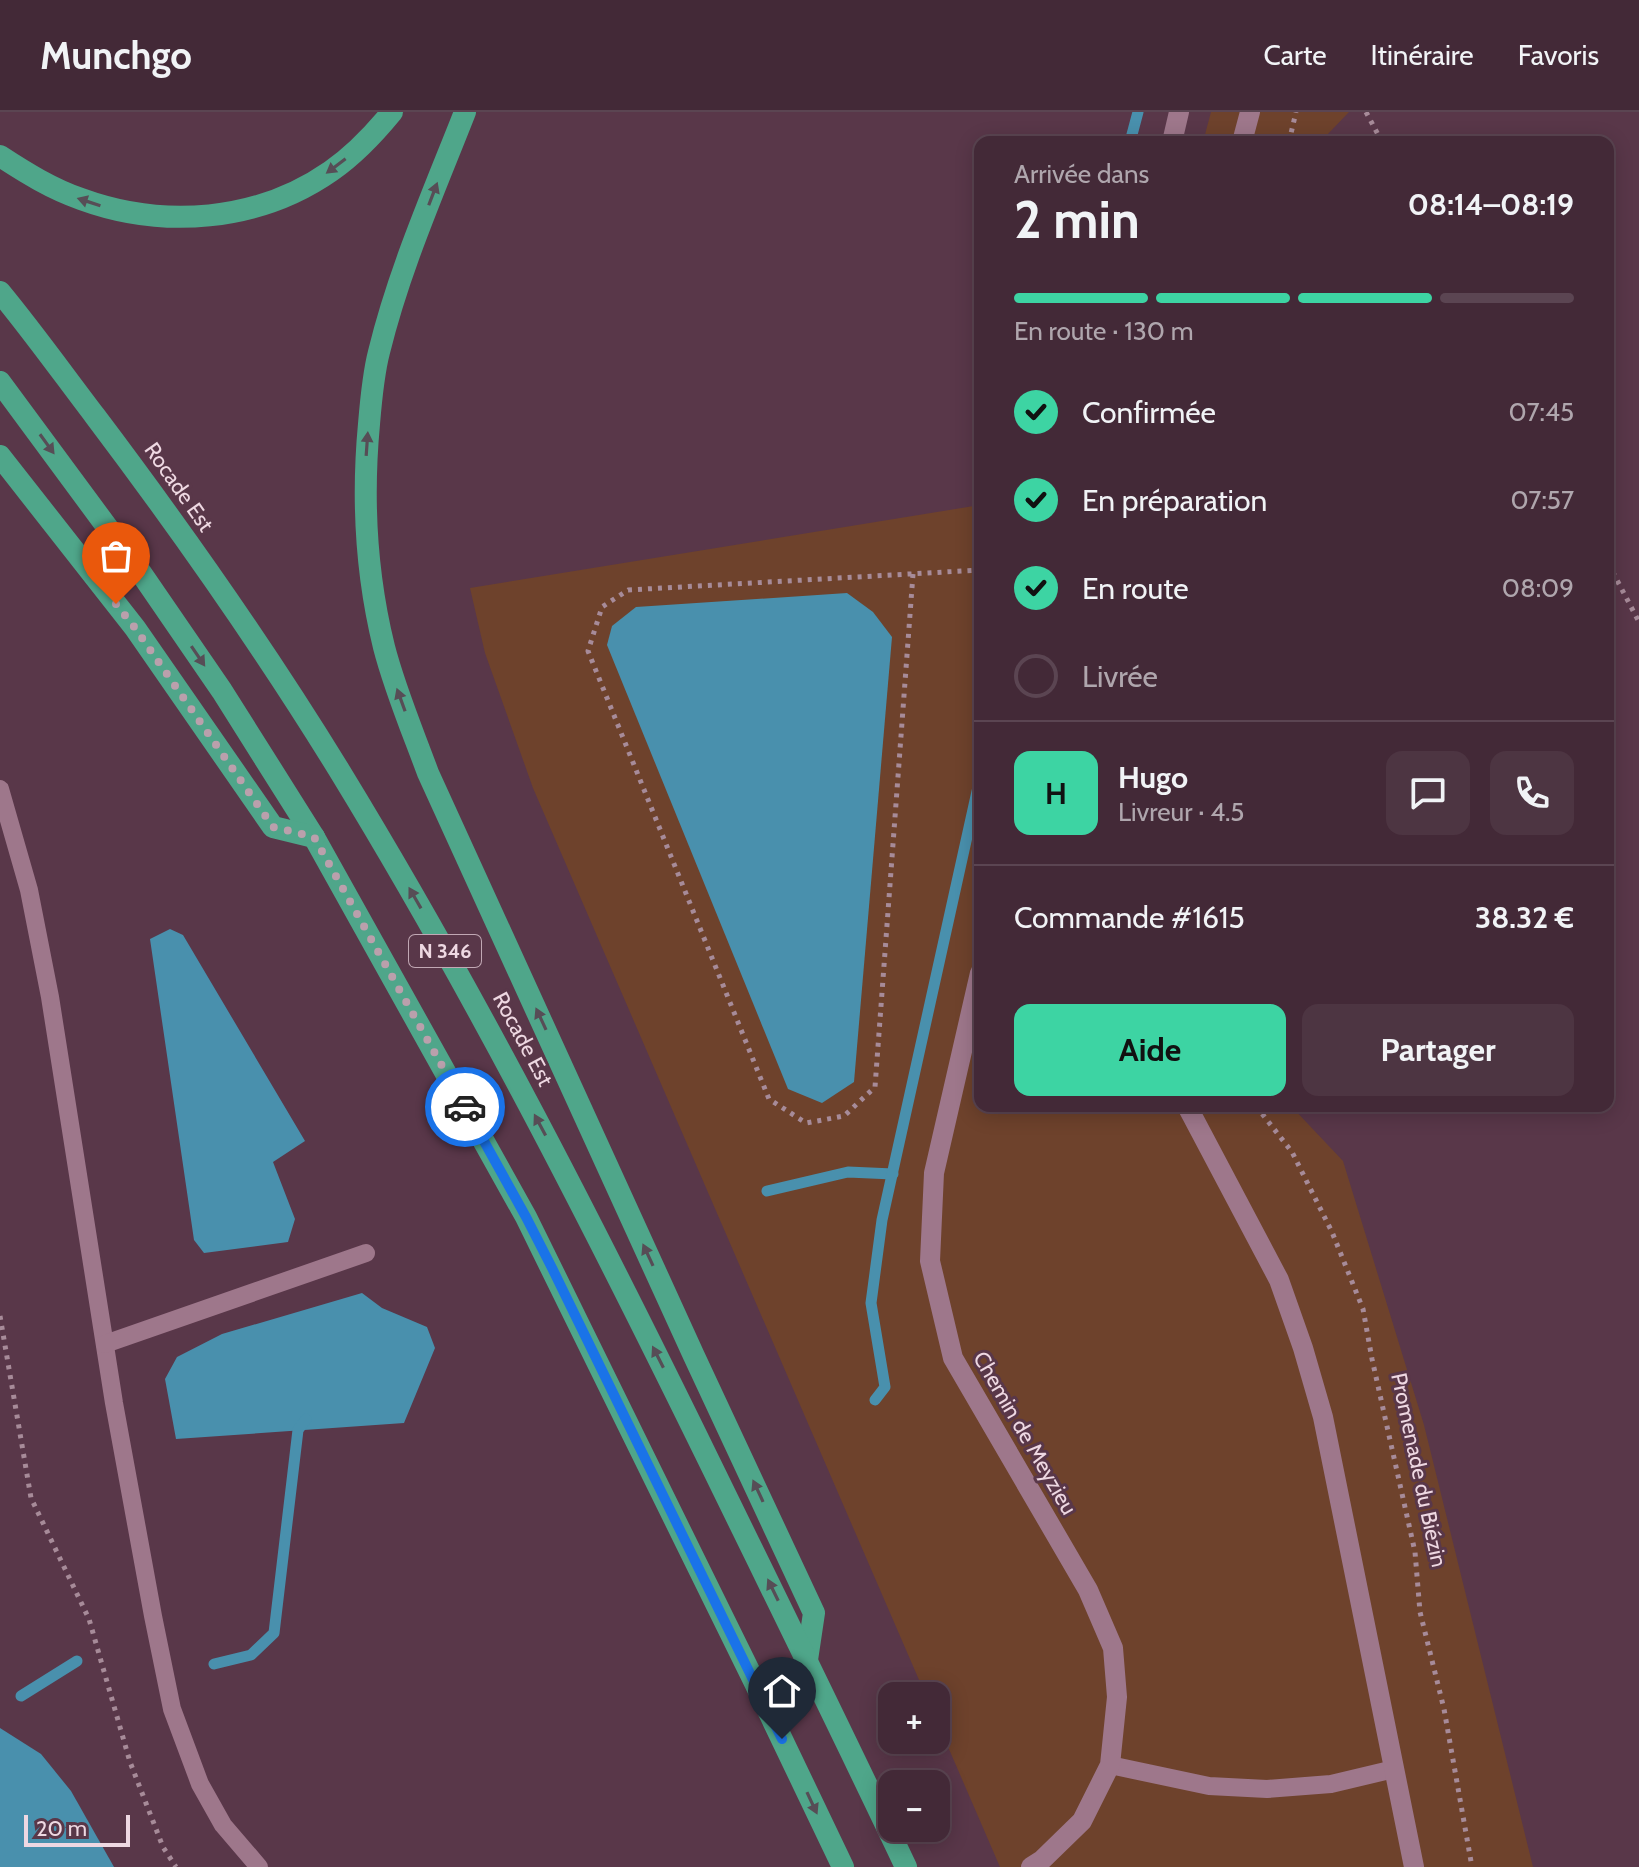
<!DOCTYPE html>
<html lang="fr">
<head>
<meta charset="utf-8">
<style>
	body { margin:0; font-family:Cabin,sans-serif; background:#4d3542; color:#f1f3f6; height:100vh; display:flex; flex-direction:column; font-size:30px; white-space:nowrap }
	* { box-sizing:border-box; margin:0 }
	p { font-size:26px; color:#afa6ad }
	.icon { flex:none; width:44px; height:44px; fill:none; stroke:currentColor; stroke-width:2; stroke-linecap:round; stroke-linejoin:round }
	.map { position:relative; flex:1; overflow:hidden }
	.drawer { position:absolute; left:974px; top:24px; width:640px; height:976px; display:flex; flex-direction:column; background:#432937; border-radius:16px; box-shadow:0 4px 20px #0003,0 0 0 2px #5b4552 }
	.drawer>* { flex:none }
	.tools { position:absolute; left:878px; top:1570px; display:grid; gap:16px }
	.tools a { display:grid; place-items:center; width:72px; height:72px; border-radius:16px; background:#432937; box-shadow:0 4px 20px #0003,0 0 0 2px #5b4552; font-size:40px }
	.scale { position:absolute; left:24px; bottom:20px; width:106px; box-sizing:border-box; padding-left:8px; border:4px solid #eed8e2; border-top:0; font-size:22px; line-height:28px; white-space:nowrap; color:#eed8e2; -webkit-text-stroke:6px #593749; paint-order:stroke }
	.pin { position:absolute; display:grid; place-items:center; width:68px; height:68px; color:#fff; margin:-82px -34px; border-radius:50% 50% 50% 0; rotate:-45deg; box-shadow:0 0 8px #0007 }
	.pin .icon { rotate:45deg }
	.courier { position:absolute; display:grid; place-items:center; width:80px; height:80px; margin:-40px; border:6px solid #1a73e8; border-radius:50%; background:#fff; color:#222; box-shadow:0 2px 10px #0007 }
	.headline em { font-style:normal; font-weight:800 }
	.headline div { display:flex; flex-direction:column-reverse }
	.headline { display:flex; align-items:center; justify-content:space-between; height:136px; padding:0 40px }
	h1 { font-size:52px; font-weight:800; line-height:60px }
	.bar { display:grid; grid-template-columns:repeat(4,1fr); gap:12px 8px; align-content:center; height:96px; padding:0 40px }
	.bar i { height:10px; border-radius:6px; background:#5b4552 }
	.bar .active { background:#3dd4a3 }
	.bar p { grid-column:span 4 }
	.line { display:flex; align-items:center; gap:20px; padding:0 40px; border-top:2px solid #5b4552 }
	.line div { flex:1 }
	.round { display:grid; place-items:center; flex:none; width:84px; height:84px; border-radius:16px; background:#4d3542 }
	ol { padding:0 40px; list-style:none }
	li { display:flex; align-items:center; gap:24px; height:88px }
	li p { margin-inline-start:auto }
	li .icon { padding:8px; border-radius:50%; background:#3dd4a3; color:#111; stroke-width:4 }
	li:last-child { color:#afa6ad }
	li i { width:44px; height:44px; border:4px solid #5b4552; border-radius:50% }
	.action { display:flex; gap:16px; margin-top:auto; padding:16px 40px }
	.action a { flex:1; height:92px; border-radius:16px; background:#3dd4a3; color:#111; font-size:32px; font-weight:800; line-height:92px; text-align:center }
	.action a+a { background:#4d3542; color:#f1f3f6 }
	header { display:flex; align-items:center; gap:48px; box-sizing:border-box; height:112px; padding:0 40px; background:#432937; border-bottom:2px solid #5b4552 }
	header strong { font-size:38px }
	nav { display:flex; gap:44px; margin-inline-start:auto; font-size:28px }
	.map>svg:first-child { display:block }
	.green { fill:#6e422c }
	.water { fill:#4990ad }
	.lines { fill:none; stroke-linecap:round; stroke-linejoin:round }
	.stream { stroke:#4990ad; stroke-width:11 }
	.path { stroke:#a78b99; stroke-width:5; stroke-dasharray:4 6; stroke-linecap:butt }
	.service { stroke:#9e778b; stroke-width:18 }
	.minor { stroke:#9e778b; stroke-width:20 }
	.tertiary { stroke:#9e778b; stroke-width:20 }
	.trunk { stroke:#4fa68a; stroke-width:22 }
	.oneway { fill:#574d56 }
	.done { stroke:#baa0ac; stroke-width:8; stroke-dasharray:0 14.4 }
	.route { stroke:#1a73e8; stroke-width:10 }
	.labels { text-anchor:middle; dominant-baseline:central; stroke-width:6; stroke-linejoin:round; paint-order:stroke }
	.shield { fill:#593749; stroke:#c1a8b4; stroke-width:2 }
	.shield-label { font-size:20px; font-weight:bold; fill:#eed8e2 }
	.street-label { font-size:22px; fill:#eed8e2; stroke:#593749 }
</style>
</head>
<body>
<header>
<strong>Munchgo</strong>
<nav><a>Carte</a><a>Itinéraire</a><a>Favoris</a></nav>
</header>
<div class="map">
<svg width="1639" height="1755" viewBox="0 0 1639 1755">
	<rect width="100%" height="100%" fill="#593749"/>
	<g class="green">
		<path d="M1211 0H1349L1326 24 1324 30H1203Z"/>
		<path d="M980 393V994H1291L1343 1049 1424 1313 1533 1755H1000L936 1607V1584H926L533 676 485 541 470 476Z"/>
	</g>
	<g class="water">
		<path d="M847 481 873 500 892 525 854 970 822 991 788 977 607 533 612 514 636 495Z"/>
		<path d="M170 817 183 823 305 1029 273 1050 295 1107 288 1130 204 1141 194 1128 150 827Z"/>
		<path d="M362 1181 382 1196 427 1215 435 1236 404 1311 176 1327 165 1267 177 1245 222 1222Z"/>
		<path d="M0 1616 41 1642 71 1679 114 1755H0Z"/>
	</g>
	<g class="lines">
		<g class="stream">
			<path d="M1130 30 1138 0"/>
			<path d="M767 1079 848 1060 893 1062"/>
			<path d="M875 1288 885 1275 871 1191 882 1108 980 666"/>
			<path d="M214 1552 251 1543 274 1521 298 1318 306 1307"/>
			<path d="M21 1584 77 1549"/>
		</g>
		<g class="path">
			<path d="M1366 0 1382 30"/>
			<path d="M1289 30 1296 0"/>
			<path d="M1608 451 1639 510"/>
			<path d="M913 462 875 975 844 1004 806 1011 769 987 588 539 602 495 628 478 980 458"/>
			<path d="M1256 994 1292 1040 1332 1120 1363 1197 1372 1247 1415 1440 1420 1500 1444 1597 1472 1755"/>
			<path d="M0 1204 31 1386 89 1507 130 1650 163 1735 176 1755"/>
		</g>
		<g class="service">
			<path d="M0 677 29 778 50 885 114 1291 153 1504 172 1597 200 1672 223 1713 259 1755"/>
			<path d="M105 1232 366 1141"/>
			<path d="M1110 1653 1209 1674 1267 1677 1331 1672 1394 1657"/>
		</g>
		<g class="minor">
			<path d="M1242 30 1250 0"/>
			<path d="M1187 994 1279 1168 1303 1236 1323 1305 1414 1755"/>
		</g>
		<g class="tertiary">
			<path d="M1172 30 1179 0"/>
			<path d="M980 861 934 1061 930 1149 953 1246 1088 1478 1113 1536 1117 1585 1110 1653 1082 1709 1042 1748 1031 1755"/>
		</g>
		<g class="trunk">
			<path d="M465 0C434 79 399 158 379 240 373 263 371 288 369 312 362 387 366 462 384 535 395 578 413 620 428 661L694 1244 814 1501 807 1548"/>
			<path d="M0 44C26 61 52 77 81 87 163 117 258 110 331 59 354 43 374 22 392 0"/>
			<path d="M0 180C33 220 63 262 95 304 181 418 264 536 339 658 476 882 595 1116 710 1351 776 1486 842 1620 906 1755"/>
			<path d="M0 270 141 461 222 579 314 725 526 1105 755 1571 843 1755"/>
			<path d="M0 344 135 516 273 715 314 725"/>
		</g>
	</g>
	<defs><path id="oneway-solid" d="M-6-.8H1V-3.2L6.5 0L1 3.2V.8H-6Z" transform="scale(2)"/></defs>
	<g class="oneway">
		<use href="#oneway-solid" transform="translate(336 54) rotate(143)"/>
		<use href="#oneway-solid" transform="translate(433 82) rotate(-69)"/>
		<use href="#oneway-solid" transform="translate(89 90) rotate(-162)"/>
		<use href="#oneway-solid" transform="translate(47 332) rotate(54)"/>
		<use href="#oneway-solid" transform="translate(367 332) rotate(-86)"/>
		<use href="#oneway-solid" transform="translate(198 544) rotate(56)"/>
		<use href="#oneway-solid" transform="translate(401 588) rotate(-110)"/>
		<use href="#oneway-solid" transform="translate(415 786) rotate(-120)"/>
		<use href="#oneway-solid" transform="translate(541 907) rotate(-115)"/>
		<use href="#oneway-solid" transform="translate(540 1013) rotate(-118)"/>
		<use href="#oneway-solid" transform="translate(648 1143) rotate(-115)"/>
		<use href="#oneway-solid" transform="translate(658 1245) rotate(-117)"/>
		<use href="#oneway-solid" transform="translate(758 1379) rotate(-115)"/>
		<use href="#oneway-solid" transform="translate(773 1478) rotate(-116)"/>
		<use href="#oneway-solid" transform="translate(812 1691) rotate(65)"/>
	</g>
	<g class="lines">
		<path class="done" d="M116 492 135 516 273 715 314 725 465 995"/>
		<path class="route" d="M465 995 526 1105 552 1156 782 1627"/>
	</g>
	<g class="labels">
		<rect class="shield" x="409" y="823" width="72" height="32" rx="6"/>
		<g class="shield-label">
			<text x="445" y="839">N 346</text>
		</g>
		<g class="street-label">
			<text transform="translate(179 375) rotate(55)">Rocade Est</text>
			<text transform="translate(523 927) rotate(62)">Rocade Est</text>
			<text transform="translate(1025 1321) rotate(60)">Chemin de Meyzieu</text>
			<text transform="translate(1419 1358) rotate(78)">Promenade du Biézin</text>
		</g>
	</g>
</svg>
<div class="tools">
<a>+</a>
<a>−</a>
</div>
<div class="scale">20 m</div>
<div class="pin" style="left:116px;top:492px;background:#ea580c"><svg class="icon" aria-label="bag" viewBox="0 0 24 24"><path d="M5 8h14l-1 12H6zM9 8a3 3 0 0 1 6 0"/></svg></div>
<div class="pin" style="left:782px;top:1627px;background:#1f2937"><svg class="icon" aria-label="home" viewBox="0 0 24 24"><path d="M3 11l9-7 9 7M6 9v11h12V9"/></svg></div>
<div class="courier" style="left:465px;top:995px"><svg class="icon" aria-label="car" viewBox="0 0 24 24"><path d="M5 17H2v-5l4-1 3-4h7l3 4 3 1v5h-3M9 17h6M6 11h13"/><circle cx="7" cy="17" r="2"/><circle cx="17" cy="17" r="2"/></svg></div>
<section class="drawer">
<div class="headline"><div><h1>2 min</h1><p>Arrivée dans</p></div><em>08:14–08:19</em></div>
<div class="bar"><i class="active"></i><i class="active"></i><i class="active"></i><i></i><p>En route · 130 m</p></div>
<ol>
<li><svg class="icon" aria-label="check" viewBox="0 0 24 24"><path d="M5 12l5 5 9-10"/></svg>Confirmée<p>07:45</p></li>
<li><svg class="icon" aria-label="check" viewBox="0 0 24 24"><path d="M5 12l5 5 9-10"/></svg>En préparation<p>07:57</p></li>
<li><svg class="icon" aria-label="check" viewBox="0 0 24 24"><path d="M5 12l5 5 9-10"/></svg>En route<p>08:09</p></li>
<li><i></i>Livrée</li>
</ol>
<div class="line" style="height:144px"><b class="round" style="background:#3dd4a3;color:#111">H</b><div><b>Hugo</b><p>Livreur · 4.5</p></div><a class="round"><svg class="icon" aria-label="chat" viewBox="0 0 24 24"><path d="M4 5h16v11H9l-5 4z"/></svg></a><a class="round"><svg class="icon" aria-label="phone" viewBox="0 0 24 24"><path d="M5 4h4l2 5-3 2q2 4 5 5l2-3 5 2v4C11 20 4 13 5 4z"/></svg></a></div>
<div class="line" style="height:104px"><div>Commande #1615</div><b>38.32 €</b></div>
<div class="action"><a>Aide</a><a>Partager</a></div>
</section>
</div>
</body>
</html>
